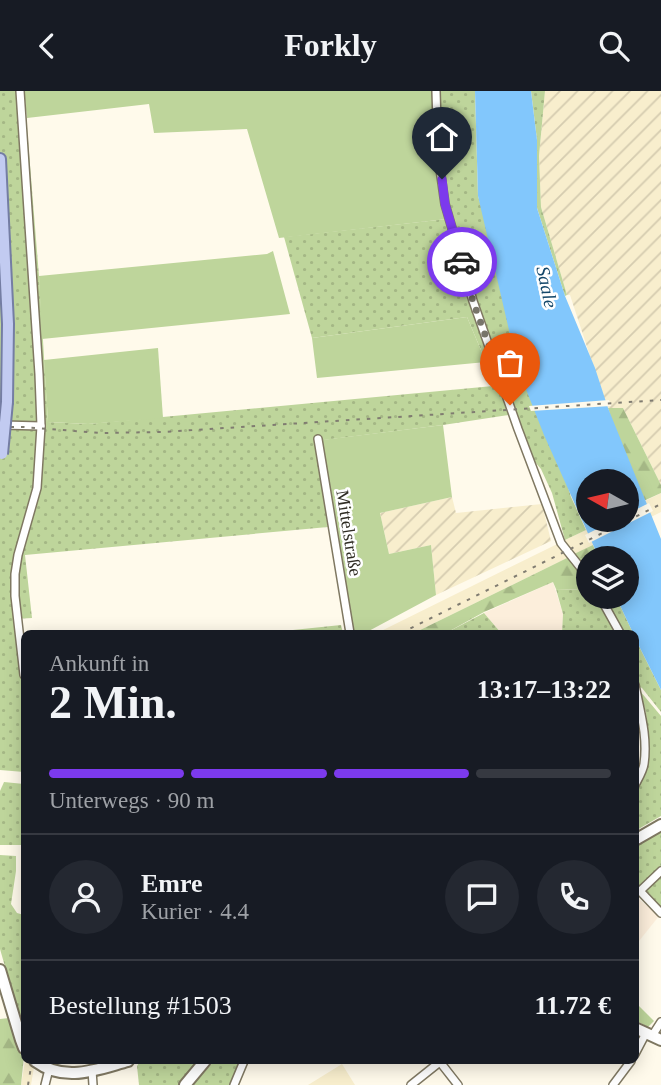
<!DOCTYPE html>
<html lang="de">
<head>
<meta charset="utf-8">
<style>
	body { margin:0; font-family:"Times New Roman",serif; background:#242831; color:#f1f3f6; height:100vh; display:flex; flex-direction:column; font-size:26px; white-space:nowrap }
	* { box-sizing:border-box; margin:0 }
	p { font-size:23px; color:#9ea1a6 }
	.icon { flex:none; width:38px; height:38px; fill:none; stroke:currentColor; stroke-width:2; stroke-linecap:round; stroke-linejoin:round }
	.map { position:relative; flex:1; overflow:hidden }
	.side { position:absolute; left:21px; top:539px; width:618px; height:434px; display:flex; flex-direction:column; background:#171b24; border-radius:10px; box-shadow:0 4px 18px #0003 }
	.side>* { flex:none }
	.needle { width:46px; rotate:278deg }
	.tools { position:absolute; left:576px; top:378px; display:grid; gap:14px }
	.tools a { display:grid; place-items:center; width:63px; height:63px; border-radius:50%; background:#171b24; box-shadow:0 4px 18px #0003; font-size:35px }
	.pin { position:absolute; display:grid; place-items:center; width:60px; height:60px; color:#fff; margin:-72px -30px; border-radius:50% 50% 50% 0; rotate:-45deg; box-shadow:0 0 7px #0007 }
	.pin .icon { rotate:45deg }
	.courier { position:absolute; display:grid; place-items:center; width:70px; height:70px; margin:-35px; border:5px solid #7c3aed; border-radius:50%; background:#fff; color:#222; box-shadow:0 2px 9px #0007 }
	.headline em { font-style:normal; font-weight:700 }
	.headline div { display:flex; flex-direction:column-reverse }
	.headline { display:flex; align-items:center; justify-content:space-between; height:119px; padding:0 28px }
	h1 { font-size:46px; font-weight:700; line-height:52px }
	.bar { display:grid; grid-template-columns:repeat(4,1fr); gap:10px 7px; align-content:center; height:84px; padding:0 28px }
	.bar i { height:9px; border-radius:5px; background:#363941 }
	.bar .active { background:#7c3aed }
	.bar p { grid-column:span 4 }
	.line { display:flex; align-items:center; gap:18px; padding:0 28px; border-top:2px solid #363941 }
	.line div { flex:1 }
	.round { display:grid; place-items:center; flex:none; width:74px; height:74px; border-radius:37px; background:#242831 }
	header { display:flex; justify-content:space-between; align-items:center; height:91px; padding:0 28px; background:#171b24; font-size:32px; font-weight:700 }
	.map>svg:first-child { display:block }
	.commercial { fill:#fceedb }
	.industrial { fill:url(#industrial-furrows) }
	.built { fill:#f8eecd }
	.grass { fill:url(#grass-dots) }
	.forest { fill:url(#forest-firs) }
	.green { fill:#bed59b }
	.water { fill:#82c7fc; fill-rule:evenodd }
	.pier { fill:#fffaeb }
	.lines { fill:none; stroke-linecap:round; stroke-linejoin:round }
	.street-casing { stroke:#7f7862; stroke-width:10 }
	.secondary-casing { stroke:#7f7862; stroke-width:14 }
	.primary-casing { stroke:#747da3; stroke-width:14 }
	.street { stroke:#fff; stroke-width:7 }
	.secondary { stroke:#fff; stroke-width:10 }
	.primary { stroke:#c2cbf1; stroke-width:10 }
	.rail { stroke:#807c71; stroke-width:2; stroke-dasharray:3.5 7; stroke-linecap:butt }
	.primary-bridge-casing { stroke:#747da3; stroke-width:14; stroke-linecap:butt }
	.primary-bridge { stroke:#c2cbf1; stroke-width:10 }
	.done { stroke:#78756a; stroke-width:7; stroke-dasharray:0 12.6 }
	.route { stroke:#7c3aed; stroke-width:9 }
	.labels { text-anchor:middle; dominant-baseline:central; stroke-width:5; stroke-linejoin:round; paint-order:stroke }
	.street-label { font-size:18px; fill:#302d24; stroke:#fff }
	.water-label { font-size:19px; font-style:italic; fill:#13476a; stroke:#fff }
</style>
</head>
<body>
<header><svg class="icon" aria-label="back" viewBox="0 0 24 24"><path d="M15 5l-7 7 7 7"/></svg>Forkly<svg class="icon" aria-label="search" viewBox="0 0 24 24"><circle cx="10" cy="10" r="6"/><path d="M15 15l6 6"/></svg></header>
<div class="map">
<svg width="661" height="994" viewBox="0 0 661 994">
	<defs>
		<pattern id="industrial-furrows" width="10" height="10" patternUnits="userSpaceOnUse" patternTransform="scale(1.75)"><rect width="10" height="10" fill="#f8eecd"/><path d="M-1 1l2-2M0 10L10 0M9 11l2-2" fill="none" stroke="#d5ccb0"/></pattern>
		<pattern id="grass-dots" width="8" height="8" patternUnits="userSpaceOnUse" patternTransform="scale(1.75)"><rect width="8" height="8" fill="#bed59b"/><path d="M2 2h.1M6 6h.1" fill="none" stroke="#a4b785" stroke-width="1.8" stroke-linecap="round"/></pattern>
		<pattern id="forest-firs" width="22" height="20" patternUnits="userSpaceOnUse" patternTransform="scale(1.75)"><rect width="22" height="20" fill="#bed59b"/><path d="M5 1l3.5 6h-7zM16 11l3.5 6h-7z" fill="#a4b785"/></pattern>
	</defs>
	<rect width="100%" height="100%" fill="#fffaeb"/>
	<g class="commercial">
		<path d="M553 491 563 523 562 542H501L484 522Z"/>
		<path d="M635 805 659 825 635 855Z"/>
	</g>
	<g class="industrial">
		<path d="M545 0H661V394L623 317H607L570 204H567L541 116 539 65Z"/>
		<path d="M452 406 456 422 542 413 551 450 436 504 431 454 389 463 380 422Z"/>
	</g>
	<g class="built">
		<path d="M661 402V421L651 426 414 542H377L606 429H626L627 419Z"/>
		<path d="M25 970H35L31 994H21Z"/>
		<path d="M342 973 355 994H308Z"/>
	</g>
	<g class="grass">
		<path d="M0 0H24L39 185 48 331 88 333 493 295 486 271 467 226 312 247 284 146 447 128 433 53V0H475L478 105 571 406 586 439 565 449 552 402 541 378 535 371 515 323 443 334 316 350 328 436 25 464 32 527 14 528 24 607V681L0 679Z"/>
		<path d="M531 0H545L539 65 541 116 567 204 565 205 537 117V49Z"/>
		<path d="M588 494V506H596L615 542H562L563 523 556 498 586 499Z"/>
		<path d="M604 506H616L633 542H622Z"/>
		<path d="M484 522 501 542H446Z"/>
		<path d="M341 534 343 542H264Z"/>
		<path d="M635 547 661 599V621L642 597 640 596 635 580Z"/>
		<path d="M640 600 661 625V725L635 740V704L644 684 649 661 646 622Z"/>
		<path d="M4 691 24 693V754H0V700Z"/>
		<path d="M661 740V818L635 794V755Z"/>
		<path d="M0 764 16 765V780L11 813 17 822 24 824V942L0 858Z"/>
		<path d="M140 970H199L180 994H139L137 975Z"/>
		<path d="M214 970H240L230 994H193Z"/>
	</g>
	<g class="forest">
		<path d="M608 317H623L661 394V402L628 417 634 398Z"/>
		<path d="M593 454 599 467H588V482L574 463Z"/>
		<path d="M569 466 588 491 587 499 556 498 553 491 484 521 446 542H414Z"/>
		<path d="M9 927 17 951 24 965 21 994H0V928Z"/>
	</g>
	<g class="green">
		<path d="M24 0H433V53L447 128 279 147 247 38 154 42 149 13 27 27Z"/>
		<path d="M273 160 290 223 42 248 39 185 267 163Z"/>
		<path d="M467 226 486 271 317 287 312 247Z"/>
		<path d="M158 257 163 327 88 333 48 331 44 269Z"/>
		<path d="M443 334 452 406 380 422 389 463 431 454 436 504 365 542H352L322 349Z"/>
		<path d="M635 911 654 930 648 936 635 929Z"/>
	</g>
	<path class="water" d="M475 0H531L537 49V117L565 205 595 277 608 317 661 448V599L635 547V542H633L616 506H626V467H599L544 344 518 278 478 105ZM588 390H626V429H588Z"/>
	<g class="pier">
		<path d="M609 309 611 315 531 320 529 315Z"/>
		<path d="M649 412 653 420 589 452 585 444 615 429H626L627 423Z"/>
	</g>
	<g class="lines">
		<defs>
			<g id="street">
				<path d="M20 0 39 283 41 335 37 397 18 464 15 483V505L24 584"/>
				<path d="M436 0 438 64 445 113 473 210 518 338 561 452 588 486"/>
				<path d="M3 334 41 335"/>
				<path d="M318 348 350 542"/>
				<path d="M600 506 620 542"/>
				<path d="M635 594C640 620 648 646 644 673 643 680 638 688 635 694"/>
				<path d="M661 780 640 800 661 822"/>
				<path d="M652 945 661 931"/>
				<path d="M635 963 646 942"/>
				<path d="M440 971 458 994"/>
				<path d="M92 979 93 994"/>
				<path d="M45 994 49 978"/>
				<path d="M234 994 244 970"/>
				<path d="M411 994 441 970"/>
				<path d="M613 994 631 970"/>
			</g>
			<g id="secondary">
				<path d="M635 749 661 734"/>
				<path d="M0 879 21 949 24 957"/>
				<path d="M635 937 661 949"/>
				<path d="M35 970C65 992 95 979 128 970"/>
				<path d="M185 994 205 970"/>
			</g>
			<path id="primary" d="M0 68 8 233 7 311"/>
		</defs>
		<use href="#street" class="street-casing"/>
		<use href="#secondary" class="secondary-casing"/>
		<use href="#primary" class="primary-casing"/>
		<use href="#street" class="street"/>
		<use href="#secondary" class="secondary"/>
		<use href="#primary" class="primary"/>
		<g class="rail">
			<path d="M0 336H23L101 342 163 341 661 309"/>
			<path d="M401 542 661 413"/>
			<path d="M28 994 32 970"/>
		</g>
		<defs>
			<path id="primary-bridge" d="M2 363 7 311"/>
		</defs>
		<use href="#primary-bridge" class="primary-bridge-casing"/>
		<use href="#primary-bridge" class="primary-bridge"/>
	</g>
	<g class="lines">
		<path class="done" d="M462 171 473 210 510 314"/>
		<path class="route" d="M442 88 445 113 462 171"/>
	</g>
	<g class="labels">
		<g class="street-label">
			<text transform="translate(349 442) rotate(81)">Mittelstraße</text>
		</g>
		<g class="water-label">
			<text transform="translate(547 196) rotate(78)">Saale</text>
		</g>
	</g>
</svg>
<div class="tools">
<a><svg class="needle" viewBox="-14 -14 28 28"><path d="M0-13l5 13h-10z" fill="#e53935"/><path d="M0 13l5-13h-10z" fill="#9ea1a6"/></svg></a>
<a><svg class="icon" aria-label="layers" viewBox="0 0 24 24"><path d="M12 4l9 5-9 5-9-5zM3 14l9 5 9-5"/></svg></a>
</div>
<div class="pin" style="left:510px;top:314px;background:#ea580c"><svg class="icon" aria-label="bag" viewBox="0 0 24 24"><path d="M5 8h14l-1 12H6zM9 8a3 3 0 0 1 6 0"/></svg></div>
<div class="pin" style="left:442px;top:88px;background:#1f2937"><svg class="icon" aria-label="home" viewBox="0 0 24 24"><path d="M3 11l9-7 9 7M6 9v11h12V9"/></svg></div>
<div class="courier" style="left:462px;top:171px"><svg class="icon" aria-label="car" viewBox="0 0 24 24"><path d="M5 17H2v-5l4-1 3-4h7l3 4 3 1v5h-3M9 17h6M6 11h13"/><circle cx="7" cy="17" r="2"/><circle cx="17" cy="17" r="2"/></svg></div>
<section class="side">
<div class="headline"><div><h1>2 Min.</h1><p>Ankunft in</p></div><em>13:17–13:22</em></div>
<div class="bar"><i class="active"></i><i class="active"></i><i class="active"></i><i></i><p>Unterwegs · 90 m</p></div>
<div class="line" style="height:126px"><a class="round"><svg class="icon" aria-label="person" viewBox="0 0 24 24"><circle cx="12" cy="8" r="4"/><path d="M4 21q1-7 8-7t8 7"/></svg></a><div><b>Emre</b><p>Kurier · 4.4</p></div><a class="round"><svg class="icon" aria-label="chat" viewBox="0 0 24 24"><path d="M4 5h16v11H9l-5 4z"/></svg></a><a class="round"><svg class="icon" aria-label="phone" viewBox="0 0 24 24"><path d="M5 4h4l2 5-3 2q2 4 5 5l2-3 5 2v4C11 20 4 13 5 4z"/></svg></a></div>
<div class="line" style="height:91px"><div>Bestellung #1503</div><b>11.72 €</b></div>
</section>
</div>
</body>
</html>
